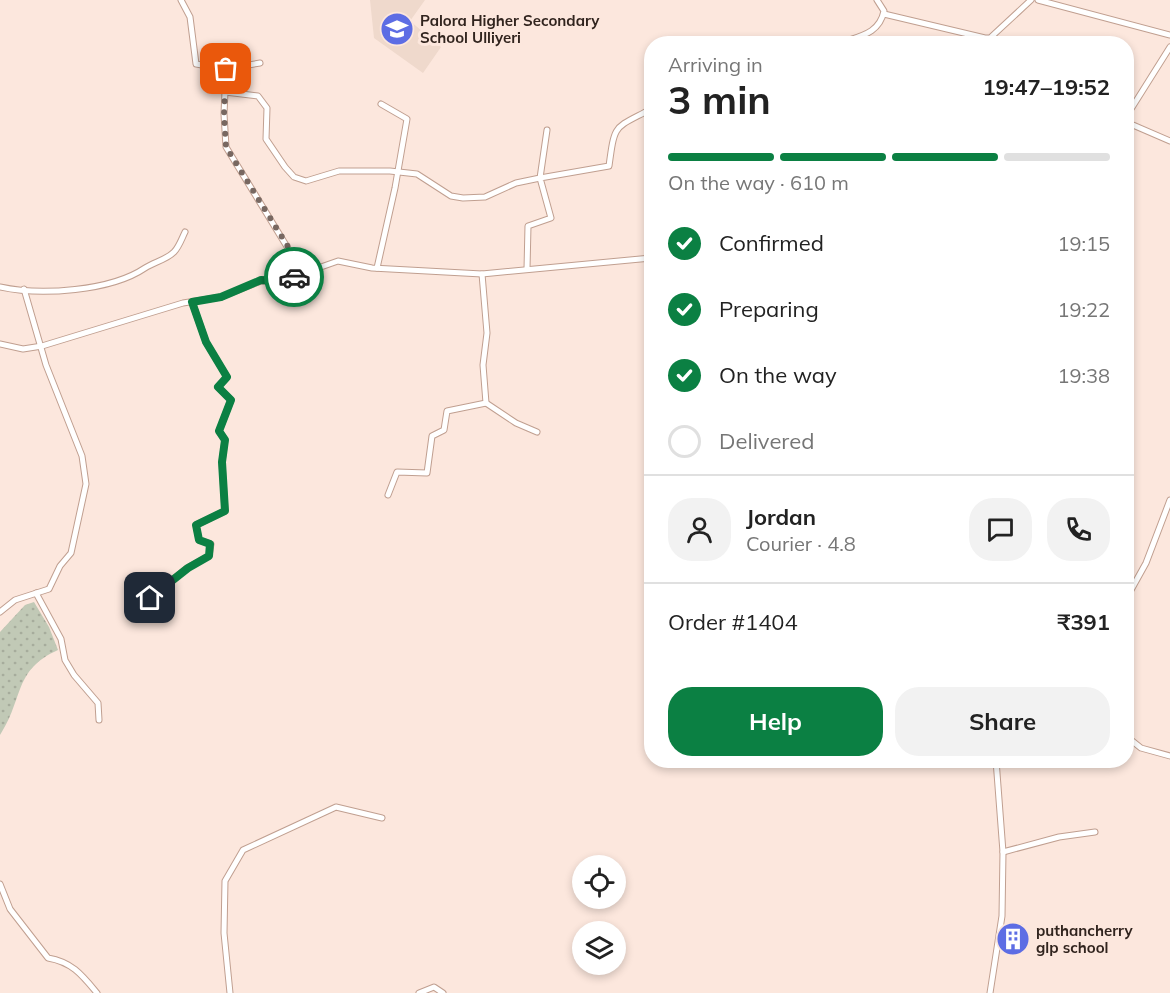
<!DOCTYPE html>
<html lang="en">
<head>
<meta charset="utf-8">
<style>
	body { margin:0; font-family:Mulish,sans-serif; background:#f2f2f2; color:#222; height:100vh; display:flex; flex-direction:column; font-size:22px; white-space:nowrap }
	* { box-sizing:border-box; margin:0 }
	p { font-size:20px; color:#767676 }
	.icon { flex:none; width:33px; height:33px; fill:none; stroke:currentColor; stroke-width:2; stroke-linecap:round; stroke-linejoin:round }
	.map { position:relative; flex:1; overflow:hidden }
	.panel { position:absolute; left:644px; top:36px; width:490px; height:732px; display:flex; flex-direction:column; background:#fff; border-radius:24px; box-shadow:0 3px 9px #0003 }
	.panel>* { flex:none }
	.buttons { position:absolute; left:572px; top:855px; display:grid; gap:12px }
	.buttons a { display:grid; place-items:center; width:54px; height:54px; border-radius:50%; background:#fff; box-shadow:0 3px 9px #0003; font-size:30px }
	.pin { position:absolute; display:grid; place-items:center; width:51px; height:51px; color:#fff; margin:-26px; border-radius:12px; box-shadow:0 3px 9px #0006 }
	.courier { position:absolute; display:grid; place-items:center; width:60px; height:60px; margin:-30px; border:4px solid #0b8043; border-radius:50%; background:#fff; color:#222; box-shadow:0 2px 8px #0007 }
	.overview em { font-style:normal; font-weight:700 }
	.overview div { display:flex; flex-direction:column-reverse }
	.overview { display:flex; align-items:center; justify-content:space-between; height:102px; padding:0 24px }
	h1 { font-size:39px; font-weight:700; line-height:45px }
	.bar { display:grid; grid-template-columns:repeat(4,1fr); gap:9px 6px; align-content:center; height:72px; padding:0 24px }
	.bar i { height:8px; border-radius:4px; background:#e0e0e0 }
	.bar .active { background:#0b8043 }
	.bar p { grid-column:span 4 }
	.line { display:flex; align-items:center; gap:15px; padding:0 24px; border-top:2px solid #e0e0e0 }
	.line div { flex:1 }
	.round { display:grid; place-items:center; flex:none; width:63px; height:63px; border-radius:24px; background:#f2f2f2 }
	ol { padding:0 24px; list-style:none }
	li { display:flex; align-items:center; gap:18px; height:66px }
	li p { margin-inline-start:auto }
	li .icon { padding:6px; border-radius:50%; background:#0b8043; color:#fff; stroke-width:4 }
	li:last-child { color:#767676 }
	li i { width:33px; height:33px; border:3px solid #e0e0e0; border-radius:50% }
	.cta { display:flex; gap:12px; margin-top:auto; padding:12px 24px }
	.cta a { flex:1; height:69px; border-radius:24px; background:#0b8043; color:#fff; font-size:24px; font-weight:700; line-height:69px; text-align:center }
	.cta a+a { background:#f2f2f2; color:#222 }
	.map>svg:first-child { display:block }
	.education { fill:#efd9cc }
	.grass { fill:url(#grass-dots) }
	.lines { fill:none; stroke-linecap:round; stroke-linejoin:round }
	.minor-casing { stroke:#c09f90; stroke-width:7 }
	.minor { stroke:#fff; stroke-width:5 }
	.done { stroke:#786861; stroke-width:6; stroke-dasharray:0 10.8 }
	.route { stroke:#0b8043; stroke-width:8 }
	.labels { text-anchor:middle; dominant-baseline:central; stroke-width:6; stroke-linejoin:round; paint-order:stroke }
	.poi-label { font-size:15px; font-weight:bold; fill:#31241e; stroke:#fce7dd; text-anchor:start }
</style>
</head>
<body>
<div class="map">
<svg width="1170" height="993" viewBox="0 0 1170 993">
	<defs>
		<pattern id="grass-dots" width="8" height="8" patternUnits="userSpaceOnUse" patternTransform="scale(1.5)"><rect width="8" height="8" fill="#c1c9b6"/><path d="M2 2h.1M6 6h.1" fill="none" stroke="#a6ac9c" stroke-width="1.8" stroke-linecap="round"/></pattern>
	</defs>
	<rect width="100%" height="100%" fill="#fce7dd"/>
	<path class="education" d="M370 0H425L410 21 441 47 423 73 374 38Z"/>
	<path class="grass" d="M34 602 49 627 58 650C13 670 24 699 0 735V632L25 605Z"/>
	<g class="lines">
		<defs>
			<g id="minor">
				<path d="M181 0 190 17 196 64 226 69 224 114 226 147 289 250 297 276"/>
				<path d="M1038 0 1170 35"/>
				<path d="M884 14 985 38H990L1031 0"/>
				<path d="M838 44C858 36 879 35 884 11L877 0"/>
				<path d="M226 69 260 63"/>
				<path d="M225 92 258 96 267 108 266 139 285 167 294 177 306 181 339 171H390L417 174 451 196 463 198 485 197 516 183 540 178 547 130"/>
				<path d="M1126 117 1170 47"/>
				<path d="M1126 122 1170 141"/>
				<path d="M377 268 395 188 407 119 381 104"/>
				<path d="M527 269 528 226 551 218 540 178 609 166C615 122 614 129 651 109"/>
				<path d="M0 287C41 296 111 291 145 268 154 262 166 260 174 252 179 247 182 238 185 232"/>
				<path d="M0 344 23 349 42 346 183 303 221 297 261 281H281L338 261 372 268 482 274 651 258"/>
				<path d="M486 403 516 423 537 432"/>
				<path d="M388 495 397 472 427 473 432 436 444 430 447 411 486 403 483 365 487 333 482 274"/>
				<path d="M36 593 61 639 65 660 74 675 98 703 99 720"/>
				<path d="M1126 599 1146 563 1170 500"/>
				<path d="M0 612 15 600 49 589 60 566 71 553 86 484 82 456 46 365 24 289"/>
				<path d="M156 614 150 598 187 568 209 556 211 544 199 540 196 525 225 511 222 462 225 440 219 431 231 400 218 387 227 377 206 342 192 302"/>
				<path d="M1126 736 1141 748 1170 756"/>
				<path d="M1003 852 1059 837 1095 832"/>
				<path d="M0 884 10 909 48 958C72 962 82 975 97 993"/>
				<path d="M230 993 224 933 225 881 243 850 336 807 382 818"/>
				<path d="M419 993 434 987 443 993"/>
				<path d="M990 993 1002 916 1003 852 996 760"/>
			</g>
		</defs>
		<use href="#minor" class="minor-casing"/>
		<use href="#minor" class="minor"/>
	</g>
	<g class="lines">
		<path class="done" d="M226 69 224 114 226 147 290 250 297 276 294 277"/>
		<path class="route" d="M150 598 188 568 209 556 210 544 199 540 196 525 225 511 222 462 225 440 219 431 231 400 218 387 227 377 206 342 192 302 221 297 261 280 281 281 294 277"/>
	</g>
	<defs>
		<symbol id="school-disc" viewBox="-11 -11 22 22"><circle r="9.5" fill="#5d6de4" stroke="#fce7dd"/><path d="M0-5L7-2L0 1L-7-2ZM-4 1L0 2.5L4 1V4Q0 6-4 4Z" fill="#fff"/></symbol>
		<symbol id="building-disc" viewBox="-11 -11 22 22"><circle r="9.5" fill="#5d6de4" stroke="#fce7dd"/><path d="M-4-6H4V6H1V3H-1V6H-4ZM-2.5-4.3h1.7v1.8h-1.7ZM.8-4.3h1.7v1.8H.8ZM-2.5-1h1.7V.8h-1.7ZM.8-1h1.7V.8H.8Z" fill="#fff"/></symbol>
	</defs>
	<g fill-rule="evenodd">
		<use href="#school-disc" x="378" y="10" width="38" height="38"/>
		<use href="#building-disc" x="994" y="920" width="38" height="38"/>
	</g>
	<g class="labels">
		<g class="poi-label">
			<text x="420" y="20">Palora Higher Secondary<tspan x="420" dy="17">School Ulliyeri</tspan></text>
			<text x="1036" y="930">puthancherry<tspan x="1036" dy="17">glp school</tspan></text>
		</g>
	</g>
</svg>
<div class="buttons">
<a><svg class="icon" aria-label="locate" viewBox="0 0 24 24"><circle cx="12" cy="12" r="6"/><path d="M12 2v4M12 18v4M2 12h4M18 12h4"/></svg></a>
<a><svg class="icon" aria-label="layers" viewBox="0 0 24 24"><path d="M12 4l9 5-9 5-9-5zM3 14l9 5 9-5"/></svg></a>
</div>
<div class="pin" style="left:226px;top:69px;background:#ea580c"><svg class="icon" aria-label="bag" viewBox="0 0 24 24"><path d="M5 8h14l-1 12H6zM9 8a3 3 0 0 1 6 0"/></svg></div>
<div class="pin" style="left:150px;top:598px;background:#1f2937"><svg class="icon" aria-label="home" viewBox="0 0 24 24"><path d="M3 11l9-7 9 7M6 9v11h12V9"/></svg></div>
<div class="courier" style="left:294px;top:277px"><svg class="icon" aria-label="car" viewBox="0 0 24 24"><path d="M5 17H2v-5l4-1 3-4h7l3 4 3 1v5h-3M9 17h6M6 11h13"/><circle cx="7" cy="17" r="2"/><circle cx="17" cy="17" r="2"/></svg></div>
<section class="panel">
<div class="overview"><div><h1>3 min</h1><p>Arriving in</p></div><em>19:47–19:52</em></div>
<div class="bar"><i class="active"></i><i class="active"></i><i class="active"></i><i></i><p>On the way · 610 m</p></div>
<ol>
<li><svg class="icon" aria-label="check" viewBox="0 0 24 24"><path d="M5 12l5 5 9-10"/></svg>Confirmed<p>19:15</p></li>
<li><svg class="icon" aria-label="check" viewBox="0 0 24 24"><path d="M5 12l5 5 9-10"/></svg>Preparing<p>19:22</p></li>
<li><svg class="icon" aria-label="check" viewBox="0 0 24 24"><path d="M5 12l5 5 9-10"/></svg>On the way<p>19:38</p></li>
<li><i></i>Delivered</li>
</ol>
<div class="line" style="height:108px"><a class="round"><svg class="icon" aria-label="person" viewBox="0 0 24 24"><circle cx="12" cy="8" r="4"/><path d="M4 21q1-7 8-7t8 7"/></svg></a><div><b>Jordan</b><p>Courier · 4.8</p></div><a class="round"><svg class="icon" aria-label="chat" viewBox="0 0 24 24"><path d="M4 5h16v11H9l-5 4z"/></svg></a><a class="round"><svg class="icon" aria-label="phone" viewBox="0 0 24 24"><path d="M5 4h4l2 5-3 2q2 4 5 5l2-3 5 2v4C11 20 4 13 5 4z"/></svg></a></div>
<div class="line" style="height:78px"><div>Order #1404</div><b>₹391</b></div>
<div class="cta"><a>Help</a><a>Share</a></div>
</section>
</div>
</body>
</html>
